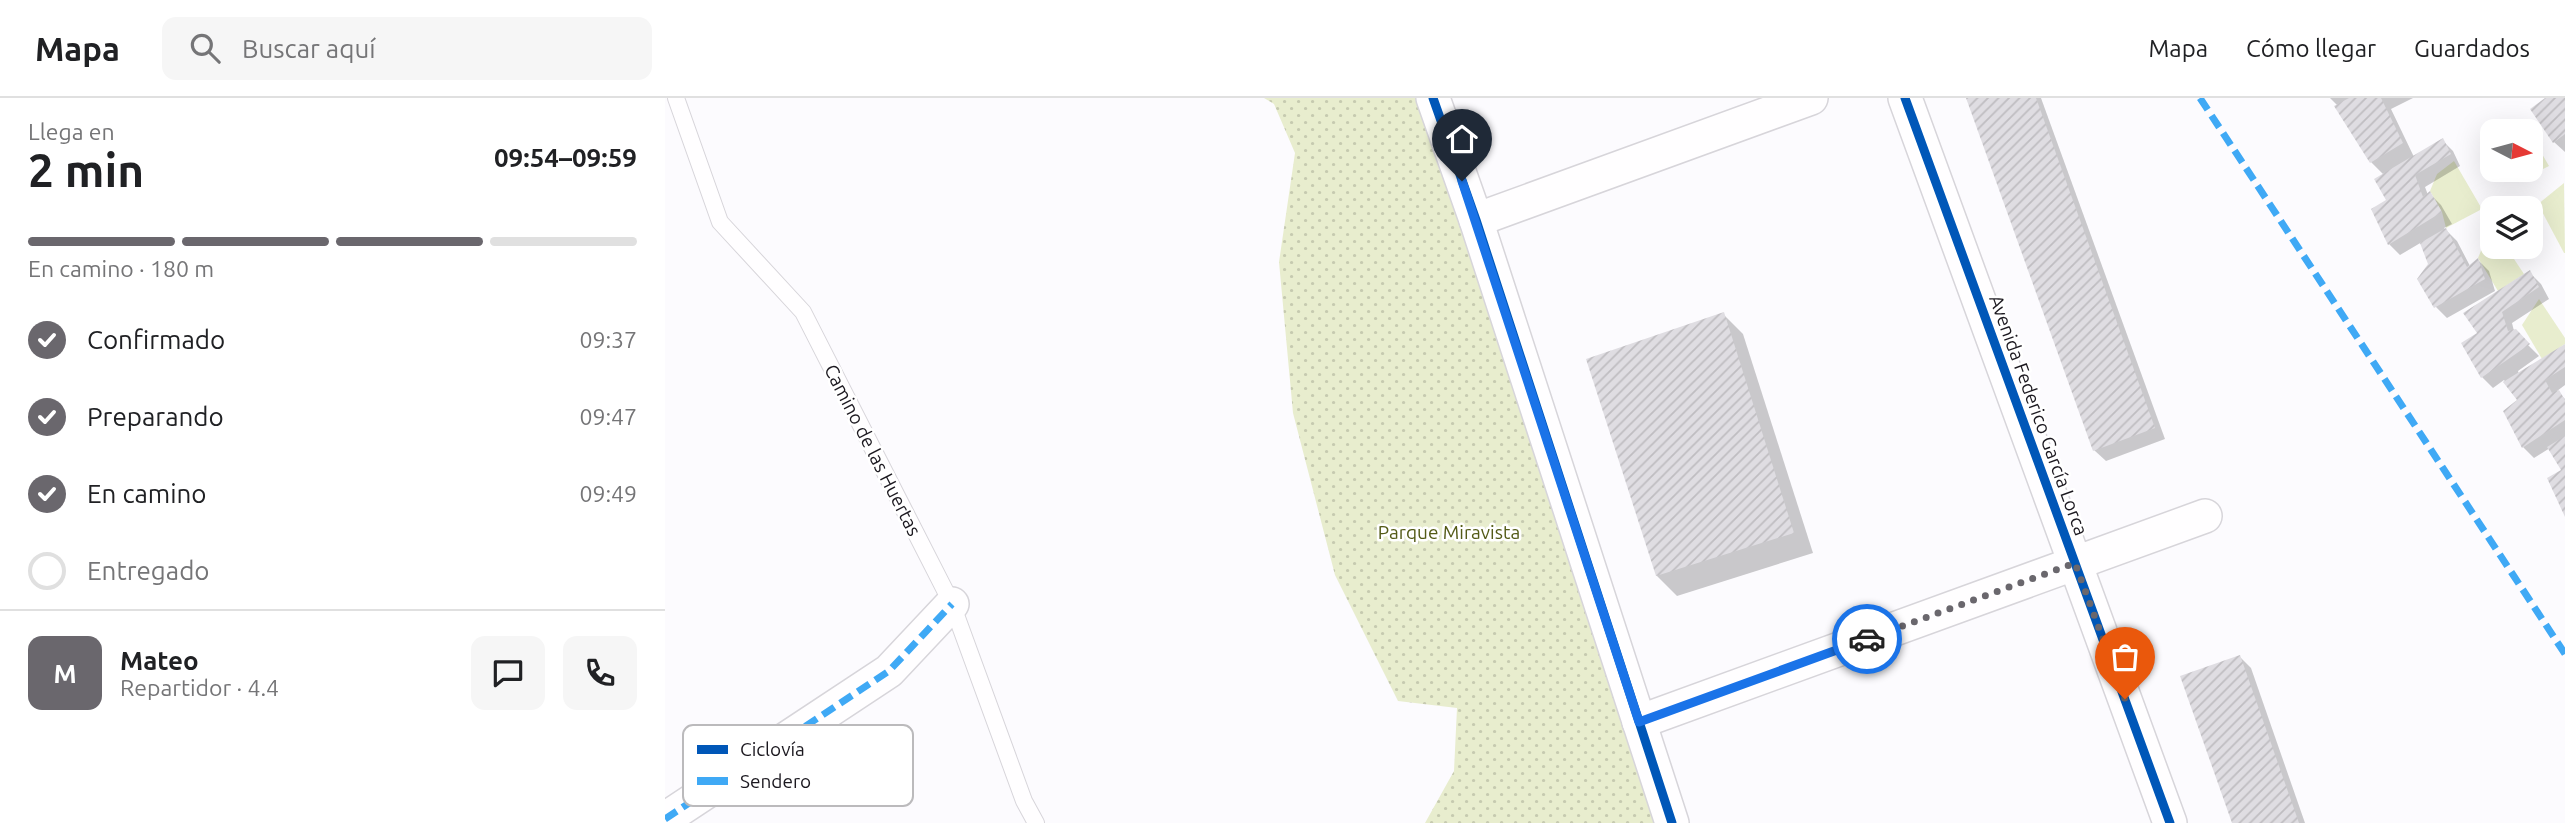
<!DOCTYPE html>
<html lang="es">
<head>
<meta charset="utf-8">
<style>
	body { margin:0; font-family:Ubuntu,sans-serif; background:#f6f6f6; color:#202124; height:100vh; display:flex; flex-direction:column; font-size:26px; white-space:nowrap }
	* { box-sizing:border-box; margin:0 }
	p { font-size:23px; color:#757577 }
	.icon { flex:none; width:38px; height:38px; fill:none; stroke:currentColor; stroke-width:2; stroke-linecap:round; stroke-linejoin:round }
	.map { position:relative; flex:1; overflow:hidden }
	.drawer { display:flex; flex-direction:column; background:#fff; width:665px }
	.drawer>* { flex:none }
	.needle { width:46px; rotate:96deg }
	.controls { position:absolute; left:1815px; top:21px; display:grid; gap:14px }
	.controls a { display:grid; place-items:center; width:63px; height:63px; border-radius:14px; background:#fff; box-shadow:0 7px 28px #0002; font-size:35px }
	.pin { position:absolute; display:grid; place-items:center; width:60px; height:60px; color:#fff; margin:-72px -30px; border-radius:50% 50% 50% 0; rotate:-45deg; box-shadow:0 0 7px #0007 }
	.pin .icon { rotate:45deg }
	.courier { position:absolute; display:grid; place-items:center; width:70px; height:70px; margin:-35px; border:5px solid #1a73e8; border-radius:50%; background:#fff; color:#222; box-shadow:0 2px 9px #0007 }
	.head em { font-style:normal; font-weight:700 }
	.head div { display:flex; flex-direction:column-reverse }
	.head { display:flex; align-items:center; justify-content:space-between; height:119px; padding:0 28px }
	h1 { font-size:46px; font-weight:700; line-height:52px }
	.bar { display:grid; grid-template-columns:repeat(4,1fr); gap:10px 7px; align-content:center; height:84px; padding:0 28px }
	.bar i { height:9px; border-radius:5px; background:#e0e0e0 }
	.bar .selected { background:#6a676d }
	.bar p { grid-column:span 4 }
	.line { display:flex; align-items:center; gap:18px; padding:0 28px; border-top:2px solid #e0e0e0 }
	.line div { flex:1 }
	.round { display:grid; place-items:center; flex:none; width:74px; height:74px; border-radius:14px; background:#f6f6f6 }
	ol { padding:0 28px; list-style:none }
	li { display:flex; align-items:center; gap:21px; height:77px }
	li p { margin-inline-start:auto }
	li .icon { padding:7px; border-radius:50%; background:#6a676d; color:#fff; stroke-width:4 }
	li:last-child { color:#757577 }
	li i { width:38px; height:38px; border:4px solid #e0e0e0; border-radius:50% }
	header { display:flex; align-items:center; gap:42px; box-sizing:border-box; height:98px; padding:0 35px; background:#fff; border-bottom:2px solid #e0e0e0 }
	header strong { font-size:33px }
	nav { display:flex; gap:38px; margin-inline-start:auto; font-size:24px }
	.search { width:490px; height:63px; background:#f6f6f6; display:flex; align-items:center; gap:18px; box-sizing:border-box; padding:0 24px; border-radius:14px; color:#757577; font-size:26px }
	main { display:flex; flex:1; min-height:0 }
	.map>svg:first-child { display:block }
	.green { fill:#e8edce }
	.park { fill:url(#park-dots) }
	.shadow { fill:#0003 }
	.building { fill:url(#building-hatch) }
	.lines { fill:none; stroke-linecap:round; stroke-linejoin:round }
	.lane-casing { stroke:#d7d5da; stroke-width:18 }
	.street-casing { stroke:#d7d5da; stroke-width:36 }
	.lane { stroke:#fffeff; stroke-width:16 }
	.street { stroke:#fffeff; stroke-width:33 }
	.quiet { stroke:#3fa9f5; stroke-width:7; stroke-dasharray:14 7; stroke-linecap:butt }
	.cycleway-casing { stroke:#fff; stroke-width:13 }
	.cycleway { stroke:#0057b8; stroke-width:9 }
	.done { stroke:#6a676d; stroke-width:7; stroke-dasharray:0 12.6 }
	.route { stroke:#1a73e8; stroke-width:9 }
	.labels { text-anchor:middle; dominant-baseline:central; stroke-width:5; stroke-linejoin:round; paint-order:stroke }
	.street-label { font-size:19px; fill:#1b181f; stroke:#fff }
	.park-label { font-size:19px; fill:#535a16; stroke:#fff }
	.key { fill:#fff; stroke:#bbbabc; stroke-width:2 }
	.key-label { font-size:19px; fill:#1b181f }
</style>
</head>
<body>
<header>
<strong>Mapa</strong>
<div class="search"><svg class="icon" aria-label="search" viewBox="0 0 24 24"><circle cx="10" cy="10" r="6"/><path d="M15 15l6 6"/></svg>Buscar aquí</div>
<nav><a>Mapa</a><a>Cómo llegar</a><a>Guardados</a></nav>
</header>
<main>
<section class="drawer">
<div class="head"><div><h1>2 min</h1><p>Llega en</p></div><em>09:54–09:59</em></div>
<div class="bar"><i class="selected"></i><i class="selected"></i><i class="selected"></i><i></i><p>En camino · 180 m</p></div>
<ol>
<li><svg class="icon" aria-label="check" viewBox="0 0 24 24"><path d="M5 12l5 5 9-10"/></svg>Confirmado<p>09:37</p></li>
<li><svg class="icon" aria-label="check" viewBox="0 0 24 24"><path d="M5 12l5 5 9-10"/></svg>Preparando<p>09:47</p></li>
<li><svg class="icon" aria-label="check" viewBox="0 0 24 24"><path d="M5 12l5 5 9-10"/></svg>En camino<p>09:49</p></li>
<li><i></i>Entregado</li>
</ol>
<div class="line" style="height:126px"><b class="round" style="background:#6a676d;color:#fff">M</b><div><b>Mateo</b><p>Repartidor · 4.4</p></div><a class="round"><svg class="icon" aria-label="chat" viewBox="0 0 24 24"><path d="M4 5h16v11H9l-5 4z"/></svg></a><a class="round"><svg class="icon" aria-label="phone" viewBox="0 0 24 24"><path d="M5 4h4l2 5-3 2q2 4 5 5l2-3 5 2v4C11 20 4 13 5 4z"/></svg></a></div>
</section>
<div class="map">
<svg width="1900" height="725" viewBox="0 0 1900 725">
	<defs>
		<pattern id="park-dots" width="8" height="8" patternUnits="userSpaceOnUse" patternTransform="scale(1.75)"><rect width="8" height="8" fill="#e8edce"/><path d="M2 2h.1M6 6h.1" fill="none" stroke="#c6cab0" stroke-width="1.8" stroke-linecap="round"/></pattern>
		<pattern id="building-hatch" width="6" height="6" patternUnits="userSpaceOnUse" patternTransform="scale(1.75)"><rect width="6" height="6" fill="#dfdde2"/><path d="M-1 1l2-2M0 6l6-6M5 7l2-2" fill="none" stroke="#bfbdc1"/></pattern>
	</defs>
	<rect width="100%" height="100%" fill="#fcfbfe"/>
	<g class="green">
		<path d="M1866 37 1884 68 1854 83 1847 72H1866Z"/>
		<path d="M1789 63 1817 111 1781 130 1777 114 1765 93 1772 76Z"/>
		<path d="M1899 85 1900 155H1899L1873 106Z"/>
		<path d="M1827 138V149H1841L1859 176 1833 193 1813 160 1821 141Z"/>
		<path d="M1874 201 1900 240V246L1877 261 1857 227Z"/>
	</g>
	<path class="park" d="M599 0H768L1007 725H760L789 673 792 610 733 603 670 477 628 315 614 164 630 55 609 6Z"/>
	<g class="shadow">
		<path d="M1303 0H1376L1500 341 1441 363 1429 352Z"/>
		<path d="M1665 0H1748L1726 11 1749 59 1777 42 1788 53 1795 68 1760 89 1763 97 1765 96 1776 107 1787 126 1779 130 1792 143 1805 168 1813 162 1824 173 1830 193 1782 220 1771 209 1754 181 1765 166 1757 144 1735 157 1724 146V103L1719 77 1706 64 1673 8Z"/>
		<path d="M1880 0H1900V54L1889 44Z"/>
		<path d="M1865 175 1876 186 1884 201 1847 225 1849 233 1874 258 1853 273 1854 276 1900 248V287L1892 293 1900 301V414L1899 372 1885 350 1869 360 1858 349 1840 313 1854 302 1839 282 1828 290 1817 279 1799 245 1814 236Z"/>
		<path d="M1058 216 1078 236 1148 455 1012 498 992 478Z"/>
		<path d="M1575 559 1586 570 1640 725H1569Z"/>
	</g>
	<g class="building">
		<path d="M1301 0H1371L1490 330 1428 353Z"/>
		<path d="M1684 0H1716L1738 45 1705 65 1669 8Z"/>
		<path d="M1880 0H1900V36L1888 45 1865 11Z"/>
		<path d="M1778 40 1786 56 1750 77 1758 99 1765 93 1777 114 1723 147 1706 111 1721 102 1709 81Z"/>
		<path d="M1781 130 1802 169 1813 160 1820 181 1769 210 1752 181 1763 166 1755 145Z"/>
		<path d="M1865 172 1874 189 1837 214 1843 233 1851 231 1865 246 1816 280 1796 245 1812 235 1798 215Z"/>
		<path d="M1059 214 1129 435 991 478 921 261Z"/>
		<path d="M1900 246V269L1880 282 1887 295 1894 292 1900 302V322L1857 350 1838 313 1852 302 1838 284Z"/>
		<path d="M1900 338V419L1882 380 1896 372 1882 349Z"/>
		<path d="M1575 557 1634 725H1567L1515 578Z"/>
	</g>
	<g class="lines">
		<defs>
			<path id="lane" d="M11 0 55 124 138 214 287 506 359 703 371 725"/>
			<g id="street">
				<path d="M768 0 811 122 1007 725"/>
				<path d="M1240 0 1505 725"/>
				<path d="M811 122 1146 0"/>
				<path d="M974 624 1540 418"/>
				<path d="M0 721 224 573 287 506"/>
			</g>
		</defs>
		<use href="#lane" class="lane-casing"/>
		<use href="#street" class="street-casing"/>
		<use href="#lane" class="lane"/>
		<use href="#street" class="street"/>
		<g class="quiet">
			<path d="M1535 0 1900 556"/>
			<path d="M0 721 224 573 287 506"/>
		</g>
		<defs>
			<g id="cycleway">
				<path d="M768 0 811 122 1007 725"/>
				<path d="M1240 0 1505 725"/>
			</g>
		</defs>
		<use href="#cycleway" class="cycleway-casing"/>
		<use href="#cycleway" class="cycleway"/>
	</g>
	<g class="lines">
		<path class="done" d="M1202 541 1410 465 1460 601"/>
		<path class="route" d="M797 83 974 624 1202 541"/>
	</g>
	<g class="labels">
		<g class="street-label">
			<text transform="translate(1374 317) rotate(70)">Avenida Federico García Lorca</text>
			<text transform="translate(208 352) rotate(63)">Camino de las Huertas</text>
		</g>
		<g class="park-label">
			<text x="784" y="434">Parque Miravista</text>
		</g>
	</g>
	<rect x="18" y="627" width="230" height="81" rx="10" class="key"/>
	<rect x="32" y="647" width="31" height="9" fill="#0057b8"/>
	<rect x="32" y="679" width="31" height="8" fill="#3fa9f5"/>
	<g class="key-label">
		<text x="75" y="658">Ciclovía</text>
		<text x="75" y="690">Sendero</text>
	</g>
</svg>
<div class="controls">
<a><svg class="needle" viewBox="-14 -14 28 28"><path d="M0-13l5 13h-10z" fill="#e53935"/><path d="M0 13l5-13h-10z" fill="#757577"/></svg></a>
<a><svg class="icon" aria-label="layers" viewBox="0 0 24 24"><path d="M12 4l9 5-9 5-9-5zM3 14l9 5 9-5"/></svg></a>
</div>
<div class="pin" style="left:1460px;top:601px;background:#ea580c"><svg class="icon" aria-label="bag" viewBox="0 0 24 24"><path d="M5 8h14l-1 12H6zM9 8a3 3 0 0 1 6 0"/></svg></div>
<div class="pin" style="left:797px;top:83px;background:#1f2937"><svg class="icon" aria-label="home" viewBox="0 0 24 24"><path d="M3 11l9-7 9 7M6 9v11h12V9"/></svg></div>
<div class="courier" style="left:1202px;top:541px"><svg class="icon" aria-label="car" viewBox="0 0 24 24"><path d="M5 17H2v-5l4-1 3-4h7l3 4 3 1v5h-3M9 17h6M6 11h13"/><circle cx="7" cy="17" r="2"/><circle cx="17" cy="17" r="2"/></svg></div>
</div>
</main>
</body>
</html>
